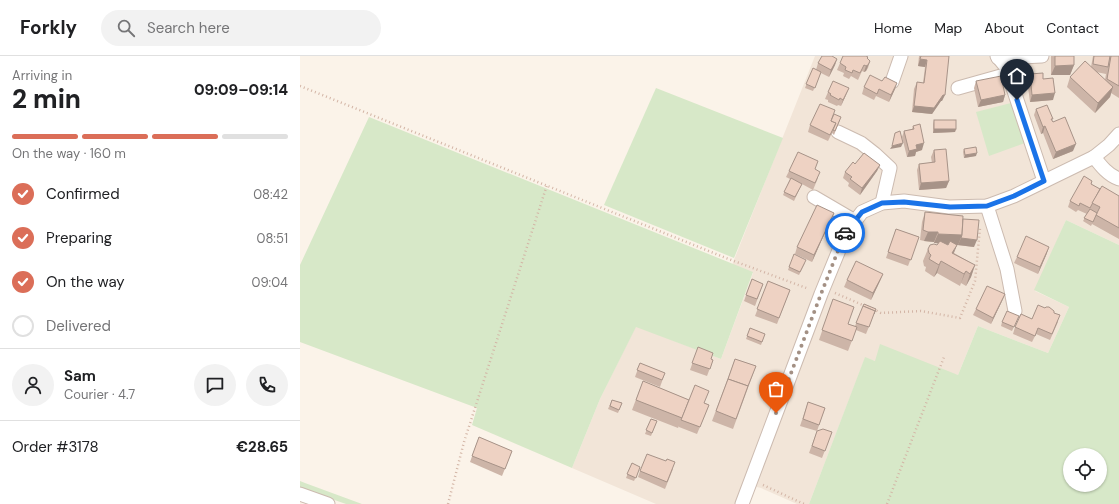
<!DOCTYPE html>
<html lang="en">
<head>
<meta charset="utf-8">
<style>
	body { margin:0; font-family:"DM Sans",sans-serif; background:#f2f2f2; color:#202124; height:100vh; display:flex; flex-direction:column; font-size:15px; white-space:nowrap }
	* { box-sizing:border-box; margin:0 }
	p { font-size:13px; color:#757577 }
	.icon { flex:none; width:22px; height:22px; fill:none; stroke:currentColor; stroke-width:2; stroke-linecap:round; stroke-linejoin:round }
	.map { position:relative; flex:1; overflow:hidden }
	.details { display:flex; flex-direction:column; background:#fff; width:300px }
	.details>* { flex:none }
	.fabs { position:absolute; left:763px; top:392px; display:grid; gap:8px }
	.fabs a { display:grid; place-items:center; width:44px; height:44px; border-radius:50%; background:#fff; box-shadow:0 1px 3px #0004; font-size:20px }
	.pin { position:absolute; display:grid; place-items:center; width:34px; height:34px; color:#fff; margin:-41px -17px; border-radius:50% 50% 50% 0; rotate:-45deg; box-shadow:0 0 4px #0007 }
	.pin .icon { rotate:45deg }
	.courier { position:absolute; display:grid; place-items:center; width:40px; height:40px; margin:-20px; border:3px solid #1a73e8; border-radius:50%; background:#fff; color:#222; box-shadow:0 1px 5px #0007 }
	.head em { font-style:normal; font-weight:800 }
	.head div { display:flex; flex-direction:column-reverse }
	.head { display:flex; align-items:center; justify-content:space-between; height:68px; padding:0 12px }
	h1 { font-size:26px; font-weight:800; line-height:30px }
	.bar { display:grid; grid-template-columns:repeat(4,1fr); gap:6px 4px; align-content:center; height:48px; padding:0 12px }
	.bar i { height:5px; border-radius:3px; background:#e0e0e0 }
	.bar .selected { background:#db6e58 }
	.bar p { grid-column:span 4 }
	.line { display:flex; align-items:center; gap:10px; padding:0 12px; border-top:1px solid #e0e0e0 }
	.line div { flex:1 }
	.round { display:grid; place-items:center; flex:none; width:42px; height:42px; border-radius:21px; background:#f2f2f2 }
	ol { padding:0 12px; list-style:none }
	li { display:flex; align-items:center; gap:12px; height:44px }
	li p { margin-inline-start:auto }
	li .icon { padding:4px; border-radius:50%; background:#db6e58; color:#fff; stroke-width:4 }
	li:last-child { color:#757577 }
	li i { width:22px; height:22px; border:2px solid #e0e0e0; border-radius:50% }
	header { display:flex; align-items:center; gap:24px; box-sizing:border-box; height:56px; padding:0 20px; background:#fff; border-bottom:1px solid #e0e0e0 }
	header strong { font-size:19px }
	nav { display:flex; gap:22px; margin-inline-start:auto; font-size:14px }
	.search { width:280px; height:36px; background:#f2f2f2; display:flex; align-items:center; gap:10px; box-sizing:border-box; padding:0 14px; border-radius:22px; color:#757577; font-size:15px }
	main { display:flex; flex:1; min-height:0 }
	.map>svg:first-child { display:block }
	.residential { fill:#f2e5d8 }
	.green { fill:#d7e8c8; fill-rule:evenodd }
	.lines { fill:none; stroke-linecap:round; stroke-linejoin:round }
	.minor-casing { stroke:#ccbbb0; stroke-width:15 }
	.path { stroke:#d3b5a6; stroke-width:2.5; stroke-dasharray:1 3; stroke-linecap:butt }
	.minor { stroke:#fff; stroke-width:13 }
	.wall { fill:#cdb5a8; fill-rule:evenodd }
	.shaded-wall { fill:#a79388 }
	.building { fill:#eed2c3; stroke:#a79388 }
	.done { stroke:#a39084; stroke-width:4; stroke-dasharray:0 7.2 }
	.route { stroke:#1a73e8; stroke-width:5 }
</style>
</head>
<body>
<header>
<strong>Forkly</strong>
<div class="search"><svg class="icon" aria-label="search" viewBox="0 0 24 24"><circle cx="10" cy="10" r="6"/><path d="M15 15l6 6"/></svg>Search here</div>
<nav><a>Home</a><a>Map</a><a>About</a><a>Contact</a></nav>
</header>
<main>
<section class="details">
<div class="head"><div><h1>2 min</h1><p>Arriving in</p></div><em>09:09–09:14</em></div>
<div class="bar"><i class="selected"></i><i class="selected"></i><i class="selected"></i><i></i><p>On the way · 160 m</p></div>
<ol>
<li><svg class="icon" aria-label="check" viewBox="0 0 24 24"><path d="M5 12l5 5 9-10"/></svg>Confirmed<p>08:42</p></li>
<li><svg class="icon" aria-label="check" viewBox="0 0 24 24"><path d="M5 12l5 5 9-10"/></svg>Preparing<p>08:51</p></li>
<li><svg class="icon" aria-label="check" viewBox="0 0 24 24"><path d="M5 12l5 5 9-10"/></svg>On the way<p>09:04</p></li>
<li><i></i>Delivered</li>
</ol>
<div class="line" style="height:72px"><a class="round"><svg class="icon" aria-label="person" viewBox="0 0 24 24"><circle cx="12" cy="8" r="4"/><path d="M4 21q1-7 8-7t8 7"/></svg></a><div><b>Sam</b><p>Courier · 4.7</p></div><a class="round"><svg class="icon" aria-label="chat" viewBox="0 0 24 24"><path d="M4 5h16v11H9l-5 4z"/></svg></a><a class="round"><svg class="icon" aria-label="phone" viewBox="0 0 24 24"><path d="M5 4h4l2 5-3 2q2 4 5 5l2-3 5 2v4C11 20 4 13 5 4z"/></svg></a></div>
<div class="line" style="height:52px"><div>Order #3178</div><b>€28.65</b></div>
</section>
<div class="map">
<svg width="819" height="448" viewBox="0 0 819 448">
	<rect width="100%" height="100%" fill="#fbf3e9"/>
	<path class="residential" d="M515 0H819V189L766 164 735 235 769 251 748 297 678 270 658 319 575 305 565 302 509 448H497L461 432 453 430 446 448H356L272 412 300 343 336 270 421 303 453 217 432 209Z"/>
	<g class="green">
		<path d="M356 32 483 82 434 202 304 149Z"/>
		<path d="M711 47 725 87 689 100 676 56Z"/>
		<path d="M69 61 453 216 421 303 336 271 300 343 272 412 172 369 177 352 0 286V209Z"/>
		<path d="M766 164 819 189V448H509L565 301 575 305 580 288 658 319 678 270 748 297 769 251 734 234ZM770 399H800V429H770Z"/>
		<path d="M0 425 5 427 62 448H46L0 432Z"/>
	</g>
	<g class="lines">
		<defs>
			<g id="minor">
				<path d="M697 0 706 11 744 125"/>
				<path d="M698 2 742 0"/>
				<path d="M592 26 601 0"/>
				<path d="M658 32 708 18"/>
				<path d="M538 76 561 87 575 98 590 112 582 147"/>
				<path d="M794 101C801 110 808 119 819 123"/>
				<path d="M514 141 555 165"/>
				<path d="M687 150 707 213 715 255"/>
				<path d="M0 438 28 448"/>
				<path d="M442 448 521 238 546 177 562 156 582 147 604 145 649 151 687 150 714 140 794 101 809 89 819 78"/>
			</g>
		</defs>
		<use href="#minor" class="minor-casing"/>
		<g class="path">
			<path d="M0 30 426 202 509 233"/>
			<path d="M535 237 565 250"/>
			<path d="M573 253 581 257 621 255 660 262 675 225 680 172"/>
			<path d="M463 429 504 448"/>
			<path d="M148 448 164 386 247 129"/>
			<path d="M587 448 644 301"/>
		</g>
		<use href="#minor" class="minor"/>
	</g>
	<g class="wall">
		<path d="M619 0H649L642 45H641L632 58 612 56 614 33 617 26 623 27 625 11 618 10Z"/>
		<path d="M751 0H774V9L770 19H751Z"/>
		<path d="M793 0H819V42L811 37 810 41 795 57 767 31 770 21 791 11ZM796 16 806 18 805 24Z"/>
		<path d="M537 3 535 9 529 21 521 17 513 35 505 32 513 12 516 14 518 7Z"/>
		<path d="M567 3 570 5 568 12 566 15 564 16 562 15 558 24 551 20 549 23 543 20 544 17 537 14 540 7Z"/>
		<path d="M730 18 743 23 753 44 730 46 727 24Z"/>
		<path d="M676 25 705 39 703 46 678 51 674 32Z"/>
		<path d="M564 31 595 33 589 46 576 40 574 44 562 38Z"/>
		<path d="M549 32 541 50 538 49 537 50 528 46V44L525 43 528 36Z"/>
		<path d="M736 53 752 64 773 95 753 103 743 77 741 78 734 59Z"/>
		<path d="M534 58 540 64 534 79 532 77 528 85 508 76 510 69Z"/>
		<path d="M634 64 656 73 655 76 633 77V68Z"/>
		<path d="M613 70 622 94 616 96 615 100 607 101 602 81 604 75 612 73Z"/>
		<path d="M664 93 676 100 664 102 663 96Z"/>
		<path d="M634 94 649 125 646 132 619 134 617 114 619 108 632 107 631 101Z"/>
		<path d="M555 108 580 109 577 115 560 139 548 130 549 127 543 122 545 116Z"/>
		<path d="M515 113 518 122 513 134 502 128 494 145 483 139 490 123 486 121 489 115Z"/>
		<path d="M792 125 791 128 800 133 819 140V183L792 168 791 170 783 165 787 158 778 154 776 156 768 151 770 145Z"/>
		<path d="M625 156 663 163 674 191 657 189 654 197 675 209 671 221 666 230 661 227 660 230 637 217 634 221 625 215 626 211 624 210 623 205 628 193 637 189 638 187H634V186L624 185 620 184 622 166Z"/>
		<path d="M534 157 531 163 512 206 495 198 497 191Z"/>
		<path d="M596 173 619 181 608 210 586 202Z"/>
		<path d="M747 197 738 218 714 207 717 201Z"/>
		<path d="M505 207 499 219 488 214 489 211Z"/>
		<path d="M583 218 580 225 571 244 544 231 547 224Z"/>
		<path d="M452 223 463 228 455 250 444 245Z"/>
		<path d="M468 225 490 234 477 268 455 260Z"/>
		<path d="M705 238 702 245 691 268 673 259 676 253Z"/>
		<path d="M533 243 548 268 555 270 564 248 576 253 566 278 556 274 548 295 519 284Z"/>
		<path d="M754 257 758 266 750 284 736 278 732 286 713 278 715 271 732 263Z"/>
		<path d="M717 264 712 275 701 270 702 266Z"/>
		<path d="M450 272 465 278 461 289 446 283Z"/>
		<path d="M398 291 411 303 413 304 407 320 390 314Z"/>
		<path d="M435 303 456 310 433 373 412 365Z"/>
		<path d="M340 307 365 317 360 331 335 321Z"/>
		<path d="M343 325 389 344 405 347 409 349 397 378 379 371V370L378 372 332 354Z"/>
		<path d="M312 344 322 347 318 357 308 353Z"/>
		<path d="M508 346 525 352 517 375 532 376 522 402 509 397 517 375 500 370Z"/>
		<path d="M351 363 357 365 351 380 345 378Z"/>
		<path d="M179 381 212 395 202 420 170 406Z"/>
		<path d="M332 407 340 411 334 425 326 422Z"/>
		<path d="M373 413 365 433 338 421 340 415Z"/>
	</g>
	<g class="shaded-wall">
		<path d="M537 3 535 9 529 21 531 14Z"/>
		<path d="M620 3 627 4 625 11 618 10Z"/>
		<path d="M570 5 566 15 564 16 566 10Z"/>
		<path d="M774 9 770 19H751L755 10Z"/>
		<path d="M597 27 595 33 589 46 591 39Z"/>
		<path d="M813 31 810 41 795 57 798 47Z"/>
		<path d="M549 32 546 39 541 50 543 44Z"/>
		<path d="M755 37 753 44 730 46 732 39Z"/>
		<path d="M643 39H645L642 45H641L632 58 612 56 614 50Z"/>
		<path d="M705 39 703 46 678 51 681 44Z"/>
		<path d="M745 70 743 77 741 78 743 71Z"/>
		<path d="M634 73H656L655 76 633 77Z"/>
		<path d="M603 87 601 91 590 93 592 90Z"/>
		<path d="M624 87 622 94 616 96 615 100 607 101 609 95 616 89Z"/>
		<path d="M776 88 773 95 753 103 756 96Z"/>
		<path d="M677 97 676 100 664 102 665 99Z"/>
		<path d="M580 109 577 115 560 139 562 132Z"/>
		<path d="M649 125 646 132 619 134 621 127Z"/>
		<path d="M534 157 531 163 512 206 514 199Z"/>
		<path d="M628 176H638L634 186 624 185Z"/>
		<path d="M638 178 662 179 658 189H657L652 201 648 209 652 197 657 189 634 187Z"/>
		<path d="M661 182 677 184 674 191 658 189Z"/>
		<path d="M749 191 747 197 738 218 740 211Z"/>
		<path d="M641 205 637 217 634 221 639 209Z"/>
		<path d="M675 209 671 221 666 230 670 218Z"/>
		<path d="M666 215 661 227 660 230 664 218Z"/>
		<path d="M583 218 580 225 571 244 573 237Z"/>
		<path d="M705 238 702 245 691 268 693 262Z"/>
	</g>
	<g class="building">
		<path d="M522 0H532L537 3 531 14 518 7Z"/>
		<path d="M543 0H566L568 1 567 2 570 5 568 9 566 10 564 9 560 17 553 14 552 17 545 14 546 11 540 7Z"/>
		<path d="M621 0H649L645 39H643L634 52 614 50 617 26 624 27 627 4 620 3Z"/>
		<path d="M755 0H774V9L755 10Z"/>
		<path d="M794 0H810L808 11 793 8Z"/>
		<path d="M811 0H819V30L807 23Z"/>
		<path d="M785 5 813 31 798 47 770 21Z"/>
		<path d="M513 12 521 16 515 32 506 28Z"/>
		<path d="M743 17V23L753 22 755 37 732 39 730 18Z"/>
		<path d="M570 19 582 25 585 21 597 27 591 39 579 33 577 38 564 31Z"/>
		<path d="M701 20 705 39 681 44 676 25Z"/>
		<path d="M533 25 549 32 543 44 540 42 539 44 530 39 531 38 528 36Z"/>
		<path d="M520 48 535 54 531 65 536 67 530 79 510 69Z"/>
		<path d="M747 49 753 63H751L753 66 765 61 776 88 756 96 745 70 743 71 736 53Z"/>
		<path d="M534 58 541 61 535 75 533 74 536 67 531 65Z"/>
		<rect x="634" y="64" width="22" height="9"/>
		<path d="M620 68 624 87 616 89 617 93 609 95 604 75 614 73 613 70Z"/>
		<path d="M600 75 603 87 592 90 595 77Z"/>
		<path d="M676 91 677 97 665 99 664 93Z"/>
		<path d="M646 93 649 125 621 127 619 108 635 106 634 94Z"/>
		<path d="M498 96 518 105 515 113 520 116 515 127 489 115Z"/>
		<path d="M564 97 580 109 562 132 550 123 552 121 545 116 553 106 555 108Z"/>
		<path d="M784 120 792 125 791 128 800 133 790 152 780 147 779 150 770 145Z"/>
		<path d="M491 122 502 128 495 141 484 136Z"/>
		<path d="M802 130 819 140V172L796 159 800 151 792 147Z"/>
		<path d="M517 149 534 157 514 199 497 191Z"/>
		<path d="M790 153 797 157 793 166 784 162Z"/>
		<path d="M625 156 663 160 662 179 638 178V176H628L623 174Z"/>
		<path d="M663 163 679 164 677 184 661 182 662 179Z"/>
		<path d="M596 173 619 181 611 204 588 196Z"/>
		<path d="M726 180 749 191 740 211 717 201Z"/>
		<path d="M640 185 648 189 650 185 657 189 652 197 675 209 670 218 666 215 664 218 641 205 639 209 629 203 631 199 629 197 628 193 630 189 634 188 637 189Z"/>
		<path d="M494 198 506 204 500 216 489 211Z"/>
		<path d="M556 205 583 218 573 237 547 224Z"/>
		<path d="M452 223 463 228 457 243 446 239Z"/>
		<path d="M468 225 490 234 479 262 457 253Z"/>
		<path d="M687 230 705 238 693 262 676 253Z"/>
		<path d="M533 243 554 251 548 268 557 271 552 285 522 274Z"/>
		<path d="M564 248 576 253 574 258 575 255 563 250Z"/>
		<path d="M738 249 745 252 746 251H749L754 255V257L760 259 752 278 738 272 735 280 715 271 721 258 732 263Z"/>
		<path d="M563 250 575 255 569 271 556 267Z"/>
		<path d="M707 255 719 260 714 271 702 266Z"/>
		<path d="M450 272 465 278 462 286 447 280Z"/>
		<path d="M398 291 413 297 411 303 413 304 410 313 392 307Z"/>
		<path d="M435 303 456 310 448 330 428 323Z"/>
		<path d="M340 307 365 317 362 324 337 314Z"/>
		<path d="M428 323 448 330 436 363 416 355Z"/>
		<path d="M343 325 389 344 382 362 336 344Z"/>
		<path d="M395 329 409 335 404 347 409 349 400 371 381 364Z"/>
		<path d="M312 344 322 347 319 354 310 350Z"/>
		<path d="M508 346 525 352 519 369 503 363Z"/>
		<path d="M351 363 357 365 352 377 346 374Z"/>
		<path d="M523 373 532 376 525 395 512 390 517 375Z"/>
		<path d="M179 381 212 395 205 413 172 400Z"/>
		<path d="M347 398 366 405 367 403 375 406 367 426 340 415Z"/>
		<path d="M332 407 340 411 336 422 327 418Z"/>
	</g>
	<g class="lines">
		<path class="done" d="M476 357 521 238 545 177"/>
		<path class="route" d="M545 177 562 156 582 147 604 146 650 151 687 150 714 140 744 125 717 44"/>
	</g>
</svg>
<div class="fabs">
<a><svg class="icon" aria-label="locate" viewBox="0 0 24 24"><circle cx="12" cy="12" r="6"/><path d="M12 2v4M12 18v4M2 12h4M18 12h4"/></svg></a>
</div>
<div class="pin" style="left:476px;top:357px;background:#ea580c"><svg class="icon" aria-label="bag" viewBox="0 0 24 24"><path d="M5 8h14l-1 12H6zM9 8a3 3 0 0 1 6 0"/></svg></div>
<div class="pin" style="left:717px;top:44px;background:#1f2937"><svg class="icon" aria-label="home" viewBox="0 0 24 24"><path d="M3 11l9-7 9 7M6 9v11h12V9"/></svg></div>
<div class="courier" style="left:545px;top:177px"><svg class="icon" aria-label="car" viewBox="0 0 24 24"><path d="M5 17H2v-5l4-1 3-4h7l3 4 3 1v5h-3M9 17h6M6 11h13"/><circle cx="7" cy="17" r="2"/><circle cx="17" cy="17" r="2"/></svg></div>
</div>
</main>
</body>
</html>
